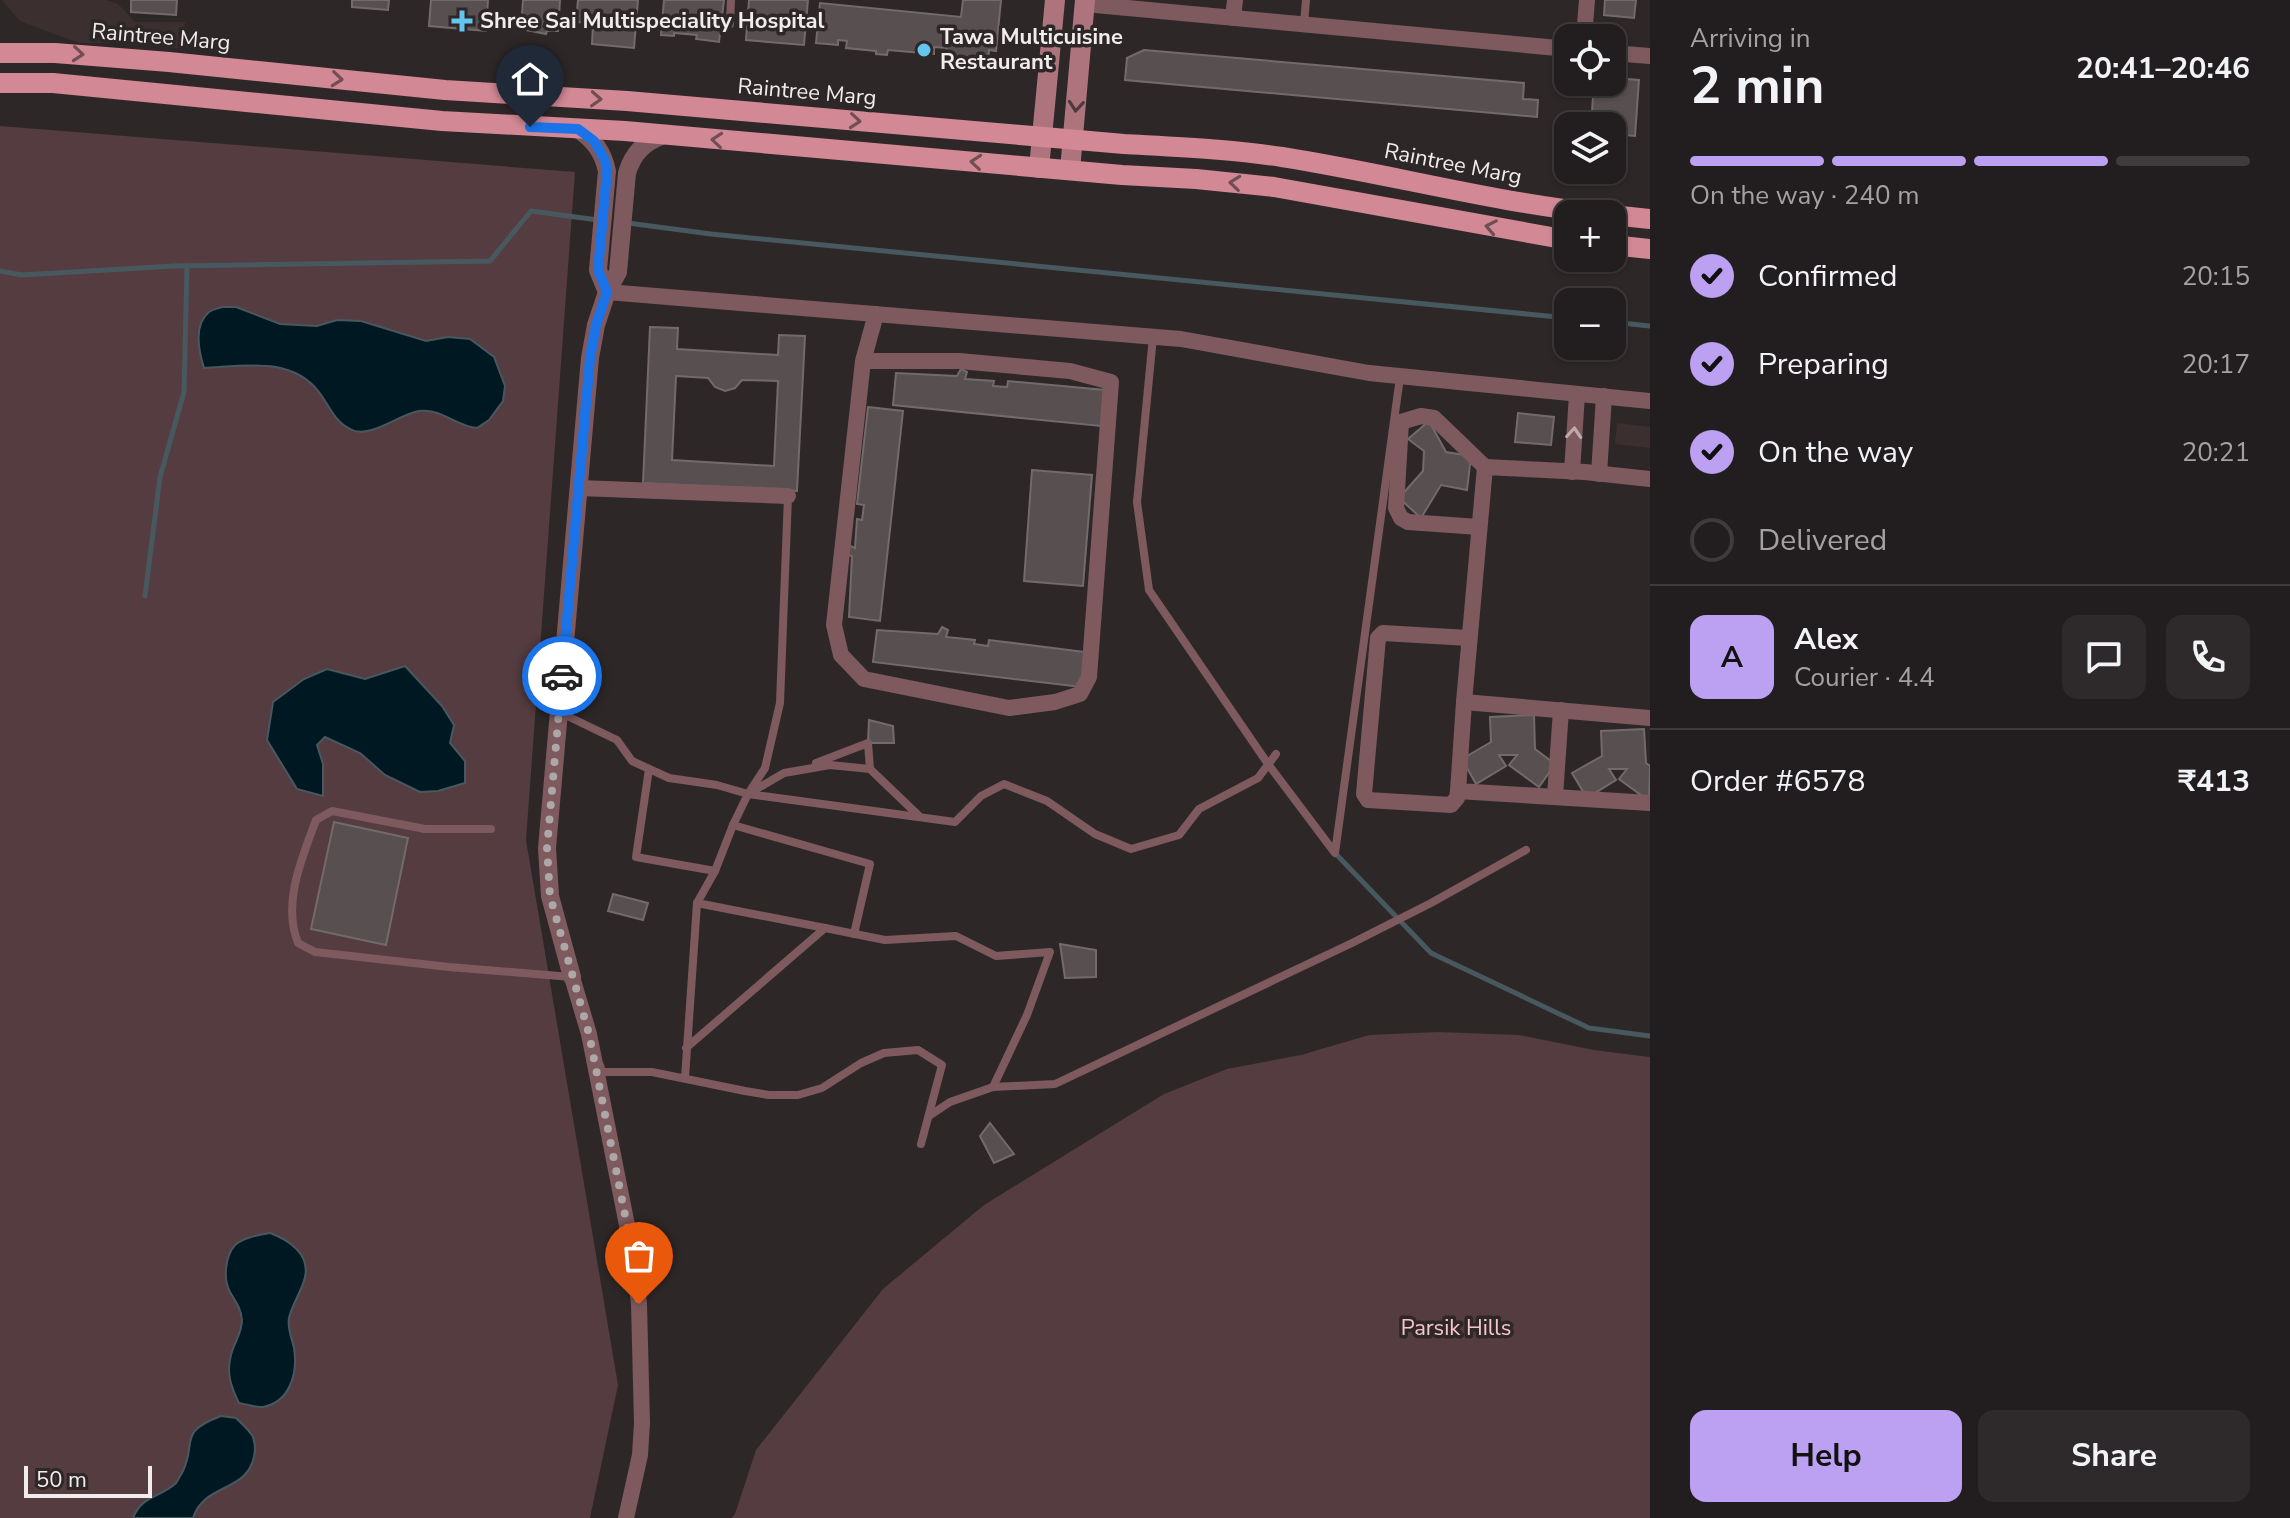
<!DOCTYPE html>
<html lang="en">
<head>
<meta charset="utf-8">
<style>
	body { margin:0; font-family:"Nunito Sans",sans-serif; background:#2e2a2b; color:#f1f3f6; height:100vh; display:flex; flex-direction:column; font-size:30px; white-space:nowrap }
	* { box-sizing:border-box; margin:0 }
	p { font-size:26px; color:#a2a2a4 }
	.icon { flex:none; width:44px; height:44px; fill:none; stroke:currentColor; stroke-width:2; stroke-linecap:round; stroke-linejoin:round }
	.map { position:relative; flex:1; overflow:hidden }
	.details { display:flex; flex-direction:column; background:#221d1e; width:640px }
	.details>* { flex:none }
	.buttons { position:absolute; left:1554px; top:24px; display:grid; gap:16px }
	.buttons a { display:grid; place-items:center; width:72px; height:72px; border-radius:16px; background:#221d1e; box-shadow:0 2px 6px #0004,0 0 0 2px #3f3b3c; font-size:40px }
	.scale { position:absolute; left:24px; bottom:20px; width:128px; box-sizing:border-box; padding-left:8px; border:4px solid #f1eced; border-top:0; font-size:22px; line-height:28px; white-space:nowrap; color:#f1eced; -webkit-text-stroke:6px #2e2728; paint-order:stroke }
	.pin { position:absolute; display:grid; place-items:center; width:68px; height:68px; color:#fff; margin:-82px -34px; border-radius:50% 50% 50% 0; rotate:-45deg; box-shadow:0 0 8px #0007 }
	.pin .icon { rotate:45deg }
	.courier { position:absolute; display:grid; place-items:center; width:80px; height:80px; margin:-40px; border:6px solid #1a73e8; border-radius:50%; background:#fff; color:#222; box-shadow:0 2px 10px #0007 }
	.head em { font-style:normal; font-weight:700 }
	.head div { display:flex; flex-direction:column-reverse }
	.head { display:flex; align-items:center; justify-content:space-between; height:136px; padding:0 40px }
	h1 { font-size:52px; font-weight:700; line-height:60px }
	.bar { display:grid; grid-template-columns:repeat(4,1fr); gap:12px 8px; align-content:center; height:96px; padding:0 40px }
	.bar i { height:10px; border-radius:6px; background:#3f3b3c }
	.bar .active { background:#bca0f2 }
	.bar p { grid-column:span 4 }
	.line { display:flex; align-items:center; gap:20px; padding:0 40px; border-top:2px solid #3f3b3c }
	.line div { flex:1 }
	.round { display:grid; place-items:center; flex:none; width:84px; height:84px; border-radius:16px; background:#2e2a2b }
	ol { padding:0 40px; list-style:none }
	li { display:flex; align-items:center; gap:24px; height:88px }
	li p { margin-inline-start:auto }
	li .icon { padding:8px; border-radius:50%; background:#bca0f2; color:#111; stroke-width:4 }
	li:last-child { color:#a2a2a4 }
	li i { width:44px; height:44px; border:4px solid #3f3b3c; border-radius:50% }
	.action { display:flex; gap:16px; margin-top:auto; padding:16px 40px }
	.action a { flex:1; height:92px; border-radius:16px; background:#bca0f2; color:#111; font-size:32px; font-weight:700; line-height:92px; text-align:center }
	.action a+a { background:#2e2a2b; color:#f1f3f6 }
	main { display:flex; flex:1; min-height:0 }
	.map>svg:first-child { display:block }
	.built { fill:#3c2f30 }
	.green { fill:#543c40 }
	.water { fill:#001822; stroke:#48585f; stroke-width:2 }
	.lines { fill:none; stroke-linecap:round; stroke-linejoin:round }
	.stream { stroke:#48585f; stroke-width:5 }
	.building { fill:#574f50; stroke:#726a6b; stroke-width:2; fill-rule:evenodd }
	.service { stroke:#7e5a5f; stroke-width:8 }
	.minor { stroke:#7e5a5f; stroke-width:16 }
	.tertiary { stroke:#7e5a5f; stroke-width:18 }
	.secondary { stroke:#ad747d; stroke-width:20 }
	.primary { stroke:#d28895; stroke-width:20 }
	.oneway { stroke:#704e54 }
	.oneway2 { stroke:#4e3a3d }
	.oneway3 { stroke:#bdaaad }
	.done { stroke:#ada7a8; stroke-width:8; stroke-dasharray:0 14.4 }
	.route { stroke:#1a73e8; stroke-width:10 }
	.poi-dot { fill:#64c5ee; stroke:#2e2728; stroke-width:3 }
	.labels { text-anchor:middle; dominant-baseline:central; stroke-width:7; stroke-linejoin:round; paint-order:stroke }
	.poi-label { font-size:22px; font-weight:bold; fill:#f1eced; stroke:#2e2728; text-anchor:start }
	.street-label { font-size:22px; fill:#f1eced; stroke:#2e2728 }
	.park-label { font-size:22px; fill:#f9c4cc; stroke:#2e2728 }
</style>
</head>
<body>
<main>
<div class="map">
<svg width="1650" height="1518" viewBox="0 0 1650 1518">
	<rect width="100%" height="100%" fill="#2e2728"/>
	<g class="built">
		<path d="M2 0H106L118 4 135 22H185L183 49 149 43H79L20 21Z"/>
		<path d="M1617 423 1650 427V448L1615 444Z"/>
	</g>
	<g class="green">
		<path d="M0 126 575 172 526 840 618 1385 590 1518H0Z"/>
		<path d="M1438 1032 1519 1035 1594 1050 1650 1057V1518H732L735 1514 756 1450 883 1289 984 1205 1164 1094 1227 1069 1301 1055 1369 1035Z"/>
	</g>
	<g class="water">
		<path d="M222 307H236L280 324 317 326 337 320 361 321 426 341 448 337 470 339 494 357 505 386 503 401 489 420 477 428C456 426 441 408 419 411 399 414 369 440 350 429 334 421 329 405 319 392 291 356 244 366 204 368 199 352 193 325 209 312 213 309 217 309 222 307Z"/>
		<path d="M405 666 442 706 454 725 450 743 465 761V783L438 791 420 792 385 775 360 753 325 737 317 745 323 764V796L297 789 267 740 273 702 304 679 327 669 365 679Z"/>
		<path d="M270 1233C289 1240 310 1254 305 1277 302 1291 292 1304 289 1318 287 1329 292 1338 294 1348 298 1373 290 1402 263 1407 256 1408 246 1404 239 1403 231 1387 226 1373 231 1355 234 1343 242 1333 242 1320 241 1308 235 1301 230 1292 223 1279 225 1256 235 1245 244 1237 260 1235 270 1233Z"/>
		<path d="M221 1416 236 1418C241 1423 250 1431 253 1437 255 1443 255 1452 254 1457 246 1493 204 1483 193 1518H133C142 1495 160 1498 176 1483 177 1482 181 1474 182 1473 198 1442 176 1433 221 1416Z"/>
	</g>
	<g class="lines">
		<g class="stream">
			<path d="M628 223 711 234 1568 318"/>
			<path d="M0 271 22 275 174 266 490 261 531 211 598 220"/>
			<path d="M1612 322 1650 326"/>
			<path d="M145 596 160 477 184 392 187 266"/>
			<path d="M1334 852 1431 953 1589 1028 1650 1036"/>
		</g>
	</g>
	<g class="building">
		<path d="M131 0H177L176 15 131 12Z"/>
		<path d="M352 0H389L388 10 352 7Z"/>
		<path d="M431 0H488L486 31 429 26Z"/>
		<path d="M523 0H560L558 31H547L546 34 521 29Z"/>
		<path d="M578 0H638L634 48 592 44 593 23 576 22Z"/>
		<path d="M664 0H724L719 42 696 39 697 35 674 33V36L661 35Z"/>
		<path d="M749 0H808L804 45 746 40Z"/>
		<path d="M963 0H1001L996 51 989 50 988 65 946 61 947 48 934 47V54L888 50 887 55 876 54V51L846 48 847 41 838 40V45L816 43 820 3 961 17Z"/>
		<path d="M1605 0H1636L1634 18 1604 15Z"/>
		<path d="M1144 50 1524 83 1523 99 1538 100 1537 117 1125 80 1127 58Z"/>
		<path d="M1612 78 1639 80 1635 136 1612 134V126H1591L1594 82H1612Z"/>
		<path d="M650 327 678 328 677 349 778 355 779 335 805 336 797 491 643 483ZM676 376 708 378 715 387 725 391 735 388 742 380 778 381 774 466 672 460Z"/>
		<path d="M961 369 967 372 965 379 994 381 993 386 1007 387 1008 381 1105 390 1101 426 893 405 896 373 957 376Z"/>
		<path d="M868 407 903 411 880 621 849 617 852 556 847 555 848 545 855 548 857 519 862 520 864 505 857 504Z"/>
		<path d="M1518 413 1554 417 1551 445 1515 442Z"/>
		<path d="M1429 421 1446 452 1471 456 1467 490 1441 485 1421 518 1399 498 1423 471 1424 451 1408 439Z"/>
		<path d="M1032 470 1092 475 1083 586 1024 581Z"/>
		<path d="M942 627 948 630 946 637 975 640 974 644 988 646 989 640 1085 652 1081 687 873 662 877 630 938 634Z"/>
		<path d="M1534 715 1535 749 1555 764 1539 787 1509 765 1517 755H1499L1506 766 1476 784 1462 759 1491 742 1490 717Z"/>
		<path d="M869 720 893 726 894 743H868Z"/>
		<path d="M1644 729 1646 763 1650 766 1649 801 1619 779 1627 769H1609L1616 780 1587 798 1572 773 1602 756 1601 731Z"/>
		<path d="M334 822 408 838 386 945 311 929Z"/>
		<path d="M613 894 648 903 643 920 608 911Z"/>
		<path d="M1060 944 1096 950V977L1065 978Z"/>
		<path d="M990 1123 1014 1154 994 1163 980 1136Z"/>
	</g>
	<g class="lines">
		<g class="service">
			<path d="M730 24 731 0"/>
			<path d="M1304 24 1306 0"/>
			<path d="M1153 337 1137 502 1149 590 1268 764 1335 853 1400 377"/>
			<path d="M788 496 780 703 765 768 748 794 733 825 870 864 854 934"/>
			<path d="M561 713 617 740 632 761 669 778 717 785 748 794 784 773 830 765 870 769 919 816"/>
			<path d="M816 763 868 743 870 769"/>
			<path d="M649 769 636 857 715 871 733 825"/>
			<path d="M748 794 955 822 981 796 1004 784 1047 801 1095 834 1131 849 1179 835 1199 809 1258 778 1276 754"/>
			<path d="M491 829H425L332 811 316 820C302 858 282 903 298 943L315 952 449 967 572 977"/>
			<path d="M697 903 715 871"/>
			<path d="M825 928 885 940 956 936 996 956 1050 952 1027 1015 993 1087"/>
			<path d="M600 1065 602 1072H652L745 1091 769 1095H798L822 1088 861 1063 884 1053 918 1050 942 1065 921 1144"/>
			<path d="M685 1078 697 903 825 928 686 1048"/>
			<path d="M929 1116 950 1102 993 1087 1055 1084 1352 943 1431 903 1526 850"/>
		</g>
		<g class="minor">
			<path d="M1085 4 1568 49"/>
			<path d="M1233 18 1235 0"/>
			<path d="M1584 38 1587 0"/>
			<path d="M1612 53 1650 56"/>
			<path d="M607 292 1181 339 1369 373 1650 401"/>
			<path d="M863 361H959L1070 371 1111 382 1089 677 1080 694 1055 702 1009 708 864 679 841 655 834 625 863 361 876 314"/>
			<path d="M1572 472 1577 394"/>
			<path d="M1599 474 1604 396"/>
			<path d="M1650 479 1585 472 1485 467 1464 702 1650 718"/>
			<path d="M579 488 788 496"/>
			<path d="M1479 527 1408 522 1401 518 1396 508 1401 422 1421 416 1434 418 1485 467"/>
			<path d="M1464 702 1458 791 1650 803"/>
			<path d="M1458 791 1457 798 1451 805 1368 800 1364 794 1378 638 1383 633 1469 638"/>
			<path d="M1555 796 1561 710"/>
			<path d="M572 977 589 1034 625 1215 635 1268 639 1304 642 1423 640 1455 626 1518"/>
		</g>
		<g class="tertiary">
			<path d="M578 129C594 140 603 152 607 171L598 270 607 292"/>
			<path d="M572 977 550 896 547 848 590 358 596 325 607 292 618 272 627 173C633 153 644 142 664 135"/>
		</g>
		<g class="secondary">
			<path d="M1039 168 1055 0"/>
			<path d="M1070 170 1085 0"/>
		</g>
		<g class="primary">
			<path d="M0 53H55L169 62 445 90 627 101 1124 144C1177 147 1230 149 1282 157 1390 174 1496 203 1605 214"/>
			<path d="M0 83H53L442 121 625 131 1122 175 1196 179 1274 187 1568 240"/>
			<path d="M1612 215 1650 219"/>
			<path d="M1612 245 1650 249"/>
		</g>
	</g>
	<defs><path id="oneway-chevron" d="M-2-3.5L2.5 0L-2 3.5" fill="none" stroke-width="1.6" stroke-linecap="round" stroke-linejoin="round" transform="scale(2)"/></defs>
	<g class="oneway">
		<use href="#oneway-chevron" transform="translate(78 54) rotate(5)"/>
		<use href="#oneway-chevron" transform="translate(337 79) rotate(6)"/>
		<use href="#oneway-chevron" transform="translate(596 99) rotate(3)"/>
		<use href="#oneway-chevron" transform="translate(855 121) rotate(5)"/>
		<use href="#oneway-chevron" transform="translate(717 140) rotate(-175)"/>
		<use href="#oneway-chevron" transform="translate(976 162) rotate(-175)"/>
		<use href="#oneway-chevron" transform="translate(1235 183) rotate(-174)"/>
		<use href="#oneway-chevron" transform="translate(1491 227) rotate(-169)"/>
	</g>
	<use class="oneway2" href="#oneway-chevron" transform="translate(1076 106) rotate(95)"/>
	<use class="oneway3" href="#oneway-chevron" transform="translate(1574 433) rotate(-86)"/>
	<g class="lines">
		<path class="done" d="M562 676 547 848 550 896 589 1034 625 1215 635 1268 639 1304"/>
		<path class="route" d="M530 127 578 129 594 141 605 160 607 171 598 270 607 292 596 325 590 358 562 676"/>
	</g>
	<g class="poi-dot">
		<path d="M458 9h8v8h8v8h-8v8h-8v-8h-8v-8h8z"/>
		<circle cx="924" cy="50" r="8"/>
	</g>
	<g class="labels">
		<g class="poi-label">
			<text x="480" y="21">Shree Sai Multispeciality Hospital</text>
			<text x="940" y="37">Tawa Multicuisine<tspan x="940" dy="25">Restaurant</tspan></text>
		</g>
		<g class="street-label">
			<text transform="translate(161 37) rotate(5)">Raintree Marg</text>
			<text transform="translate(807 92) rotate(5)">Raintree Marg</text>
			<text transform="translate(1453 164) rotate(11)">Raintree Marg</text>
		</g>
		<g class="park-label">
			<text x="1456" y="1328">Parsik Hills</text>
		</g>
	</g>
</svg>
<div class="buttons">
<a><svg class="icon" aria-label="locate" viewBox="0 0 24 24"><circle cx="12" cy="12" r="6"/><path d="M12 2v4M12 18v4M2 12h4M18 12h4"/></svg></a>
<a><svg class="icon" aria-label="layers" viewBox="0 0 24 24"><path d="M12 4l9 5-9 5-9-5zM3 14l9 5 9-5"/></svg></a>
<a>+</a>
<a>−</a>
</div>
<div class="scale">50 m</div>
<div class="pin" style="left:639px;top:1304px;background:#ea580c"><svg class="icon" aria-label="bag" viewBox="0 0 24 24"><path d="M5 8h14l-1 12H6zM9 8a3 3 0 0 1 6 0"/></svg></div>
<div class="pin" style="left:530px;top:127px;background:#1f2937"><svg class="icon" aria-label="home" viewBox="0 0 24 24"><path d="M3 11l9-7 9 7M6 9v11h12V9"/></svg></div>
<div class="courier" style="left:562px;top:676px"><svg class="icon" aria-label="car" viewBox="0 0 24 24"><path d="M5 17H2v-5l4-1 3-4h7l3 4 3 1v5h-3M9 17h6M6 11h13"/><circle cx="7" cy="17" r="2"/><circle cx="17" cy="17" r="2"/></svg></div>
</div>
<section class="details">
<div class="head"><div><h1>2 min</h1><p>Arriving in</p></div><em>20:41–20:46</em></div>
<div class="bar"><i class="active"></i><i class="active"></i><i class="active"></i><i></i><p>On the way · 240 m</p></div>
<ol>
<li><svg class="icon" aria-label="check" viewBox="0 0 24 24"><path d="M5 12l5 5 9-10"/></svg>Confirmed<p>20:15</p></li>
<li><svg class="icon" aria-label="check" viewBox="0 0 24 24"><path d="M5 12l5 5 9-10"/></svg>Preparing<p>20:17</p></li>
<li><svg class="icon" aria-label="check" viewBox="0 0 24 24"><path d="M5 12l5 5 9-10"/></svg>On the way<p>20:21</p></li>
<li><i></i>Delivered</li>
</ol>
<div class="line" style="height:144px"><b class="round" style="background:#bca0f2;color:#111">A</b><div><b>Alex</b><p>Courier · 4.4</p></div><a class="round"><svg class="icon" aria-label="chat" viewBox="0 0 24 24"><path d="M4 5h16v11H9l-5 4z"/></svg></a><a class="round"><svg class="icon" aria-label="phone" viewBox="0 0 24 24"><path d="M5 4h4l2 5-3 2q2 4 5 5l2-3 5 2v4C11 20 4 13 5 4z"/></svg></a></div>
<div class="line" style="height:104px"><div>Order #6578</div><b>₹413</b></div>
<div class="action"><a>Help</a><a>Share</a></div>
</section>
</main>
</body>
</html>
